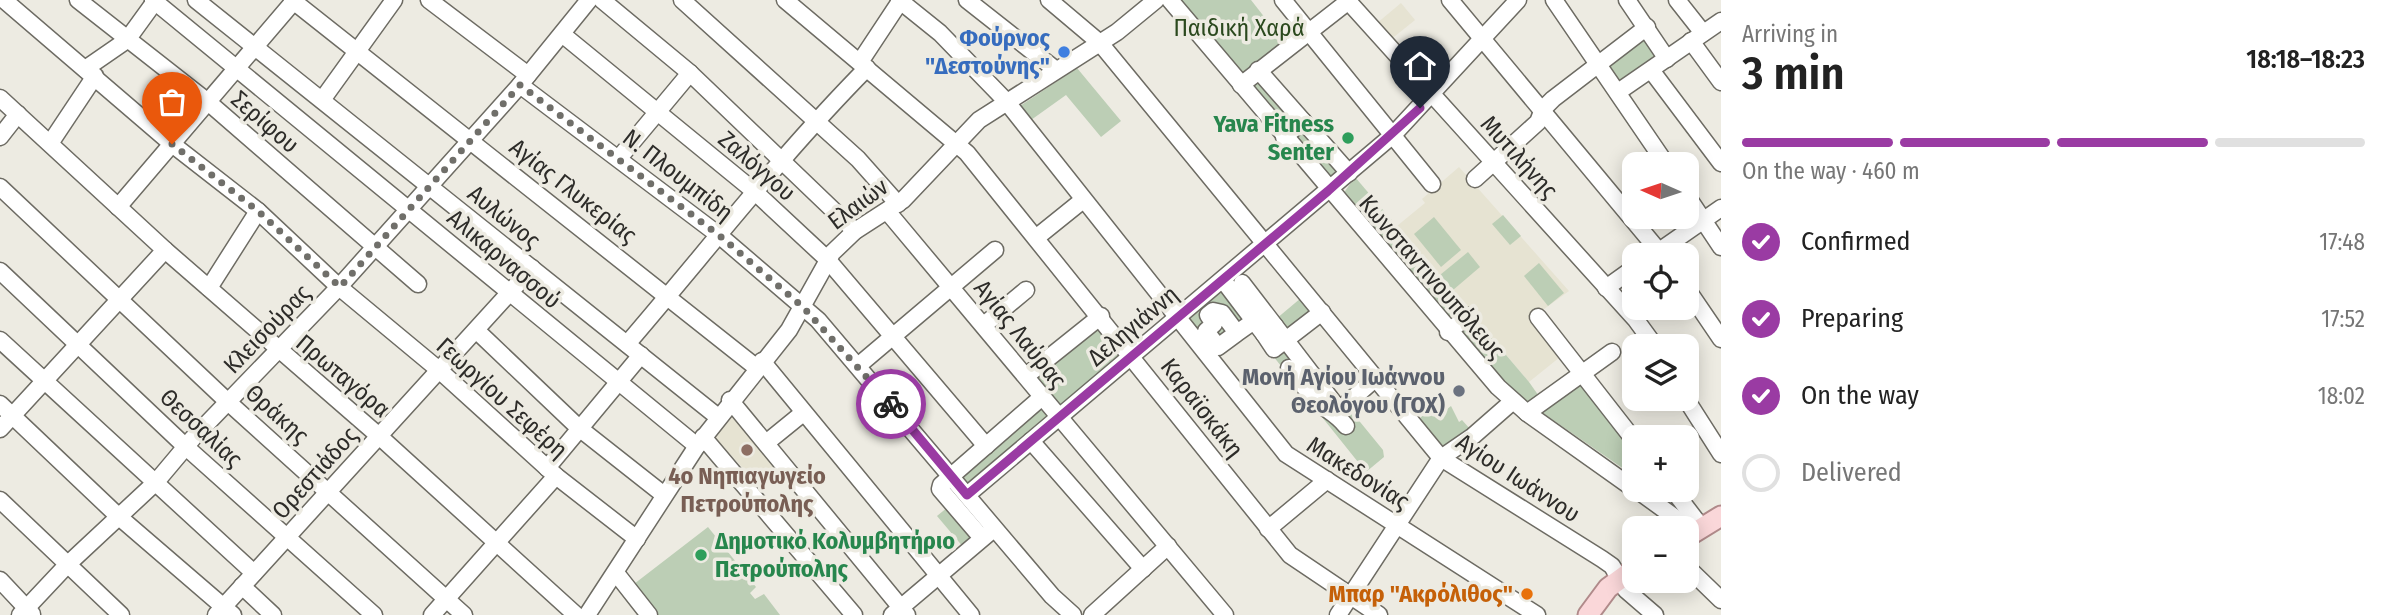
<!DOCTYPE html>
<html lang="en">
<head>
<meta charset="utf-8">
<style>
	body { margin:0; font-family:"Fira Sans Condensed",sans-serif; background:#f6f6f6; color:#222; height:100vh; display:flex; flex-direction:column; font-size:26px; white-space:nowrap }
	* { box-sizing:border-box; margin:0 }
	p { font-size:23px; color:#767676 }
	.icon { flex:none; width:38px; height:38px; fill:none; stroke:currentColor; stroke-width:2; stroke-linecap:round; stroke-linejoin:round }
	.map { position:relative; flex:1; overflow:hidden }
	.panel { display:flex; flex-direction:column; background:#fff; width:665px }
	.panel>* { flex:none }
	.needle { width:46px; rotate:273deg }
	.tools { position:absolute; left:1622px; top:152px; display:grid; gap:14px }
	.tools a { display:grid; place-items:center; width:77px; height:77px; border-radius:14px; background:#fff; box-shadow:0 4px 18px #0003; font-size:35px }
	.pin { position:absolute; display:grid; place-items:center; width:60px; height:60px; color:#fff; margin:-72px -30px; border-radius:50% 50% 50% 0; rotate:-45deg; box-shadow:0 0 7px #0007 }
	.pin .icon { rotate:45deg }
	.courier { position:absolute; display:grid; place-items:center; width:70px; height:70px; margin:-35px; border:5px solid #9a3ba3; border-radius:50%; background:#fff; color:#222; box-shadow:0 2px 9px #0007 }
	.summary em { font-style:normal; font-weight:600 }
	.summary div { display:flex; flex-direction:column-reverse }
	.summary { display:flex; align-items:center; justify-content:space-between; height:119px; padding:0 21px }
	h1 { font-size:46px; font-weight:600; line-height:52px }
	.bar { display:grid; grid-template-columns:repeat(4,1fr); gap:10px 7px; align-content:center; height:84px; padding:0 21px }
	.bar i { height:9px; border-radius:5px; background:#e0e0e0 }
	.bar .current { background:#9a3ba3 }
	.bar p { grid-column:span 4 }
	ol { padding:0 21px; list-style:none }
	li { display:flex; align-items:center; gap:21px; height:77px }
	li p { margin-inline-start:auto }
	li .icon { padding:7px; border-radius:50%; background:#9a3ba3; color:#fff; stroke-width:4 }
	li:last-child { color:#767676 }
	li i { width:38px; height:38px; border:4px solid #e0e0e0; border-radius:50% }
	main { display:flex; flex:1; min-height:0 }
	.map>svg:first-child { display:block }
	.built { fill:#e6e3d2 }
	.green { fill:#bcceb5 }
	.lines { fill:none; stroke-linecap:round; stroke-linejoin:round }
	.minor-casing { stroke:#6d6b63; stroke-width:19 }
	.major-casing { stroke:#b08a8a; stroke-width:23 }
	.minor { stroke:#fff; stroke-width:16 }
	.major { stroke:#fad7d9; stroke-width:19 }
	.done { stroke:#706f6a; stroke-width:7; stroke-dasharray:0 12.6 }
	.route { stroke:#9a3ba3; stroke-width:9 }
	.shop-dot { fill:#3f7fe0; stroke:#edebe2; stroke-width:2.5 }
	.leisure-dot { fill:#2e9e5b; stroke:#edebe2; stroke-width:2.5 }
	.worship-dot { fill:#6b7280; stroke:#edebe2; stroke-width:2.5 }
	.education-dot { fill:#8d6e63; stroke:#edebe2; stroke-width:2.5 }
	.food-dot { fill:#e8710a; stroke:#edebe2; stroke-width:2.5 }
	.labels { text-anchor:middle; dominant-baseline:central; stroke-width:7; stroke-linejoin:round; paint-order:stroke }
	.park-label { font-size:24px; fill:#2b491e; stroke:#edebe2 }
	.shop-label { font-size:24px; font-weight:bold; fill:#366cbe; stroke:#edebe2; text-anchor:end }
	.street-label { font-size:24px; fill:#2d2c29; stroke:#edebe2 }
	.leisure-label { font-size:24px; font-weight:bold; fill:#27864d; stroke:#edebe2; text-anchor:end }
	.worship-label { font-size:24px; font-weight:bold; fill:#5b616d; stroke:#edebe2; text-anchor:end }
	.education-label { font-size:24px; font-weight:bold; fill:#785e54; stroke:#edebe2 }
	.food-label { font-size:24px; font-weight:bold; fill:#c56008; stroke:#edebe2; text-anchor:end }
</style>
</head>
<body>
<main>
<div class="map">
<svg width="1721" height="615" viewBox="0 0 1721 615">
	<rect width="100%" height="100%" fill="#edebe2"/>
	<g class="built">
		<path d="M1401 3 1415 20 1389 41 1376 24Z"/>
		<path d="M1459 167 1569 291 1529 320 1560 357 1529 382 1397 226 1425 203 1422 199Z"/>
		<path d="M735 410 777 464 755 482 715 437Z"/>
	</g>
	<g class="green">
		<path d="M1180 0H1251L1284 42 1242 73Z"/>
		<path d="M1644 36 1658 57 1619 84 1605 64Z"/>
		<path d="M1077 68 1121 121 1101 137 1066 95 1031 120 1020 106Z"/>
		<path d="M1265 73 1349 166 1330 178 1252 85Z"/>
		<path d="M1355 177 1529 382 1541 399 1532 403 1527 402 1489 366 1343 194Z"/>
		<path d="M1503 215 1521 236 1510 245 1492 224Z"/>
		<path d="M1434 217 1461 250 1441 267 1414 234Z"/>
		<path d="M1468 252 1480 267 1453 290 1440 275Z"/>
		<path d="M1539 263 1564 293 1548 306 1524 276Z"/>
		<path d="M1241 274 1276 319 1301 298 1319 320 1293 340 1383 450 1384 457 1366 472 1253 331 1218 358 1187 318Z"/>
		<path d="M1096 323 1123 356 1061 408 1033 374Z"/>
		<path d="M1583 380 1634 447V476L1540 411Z"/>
		<path d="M1439 402 1446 410 1451 406 1459 422 1462 420 1470 429 1445 449 1420 418Z"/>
		<path d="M1041 404 1052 416 969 488 958 474Z"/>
		<path d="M950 482 988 527 964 548 937 516 954 502 943 489Z"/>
		<path d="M708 527 756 587 750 593 755 599 764 594 780 615H658L634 584Z"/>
	</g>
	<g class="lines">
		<defs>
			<g id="minor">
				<path d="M4 0 172 144 258 211 339 287 439 370 556 476 637 539"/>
				<path d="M78 0 208 102 418 284"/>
				<path d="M153 0 697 446"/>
				<path d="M196 0 718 417"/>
				<path d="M292 0 757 368"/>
				<path d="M429 0 528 75"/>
				<path d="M602 0 690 73 855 231"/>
				<path d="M682 0 858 159 898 204"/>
				<path d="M785 0 967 153 1290 555 1379 615"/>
				<path d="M899 0 940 33 1006 101 1286 454 1537 615"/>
				<path d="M967 0 1056 70"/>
				<path d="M1049 0 1100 43 1441 458 1602 559 1612 566 1626 590 1655 615"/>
				<path d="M1170 0 1498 387 1527 413 1634 489"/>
				<path d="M1283 0 1432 184"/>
				<path d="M1347 0 1636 320 1655 346"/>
				<path d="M1450 0 1663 256"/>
				<path d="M1554 0 1666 164"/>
				<path d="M1627 0 1667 59"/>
				<path d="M1677 0 1703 33"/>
				<path d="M562 34 754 191 827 259 986 446"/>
				<path d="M1691 41 1721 82"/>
				<path d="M860 62 901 0"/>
				<path d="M85 69 127 40 156 0"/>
				<path d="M1258 70 1303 121 1284 137"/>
				<path d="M1651 70 1721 163"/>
				<path d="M520 85 720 236 818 320 1052 596 1073 615"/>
				<path d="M1241 85 1350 0"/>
				<path d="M1618 92 1721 21"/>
				<path d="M0 98 165 250 379 436 576 615"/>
				<path d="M322 100 394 0"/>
				<path d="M1303 121 1349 173"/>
				<path d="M0 137 18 114"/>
				<path d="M51 142 95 76"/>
				<path d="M619 158 690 73"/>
				<path d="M1475 179 1538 122 1543 109 1553 99 1647 27"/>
				<path d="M0 187 228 402 464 615"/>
				<path d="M1687 196 1721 247"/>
				<path d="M118 207 294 1"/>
				<path d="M887 211 1225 615"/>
				<path d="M1037 237 1083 200"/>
				<path d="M1652 256 1721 208"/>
				<path d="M0 271 186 447 374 615"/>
				<path d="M1223 280 1254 321"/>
				<path d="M1242 283 1334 403 1336 413 1376 378"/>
				<path d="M209 288 258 211"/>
				<path d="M1606 288 1634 268"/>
				<path d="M1687 289 1721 339"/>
				<path d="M1538 317 1634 440"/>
				<path d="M984 325 1026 290"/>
				<path d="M476 330 579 428 664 495"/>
				<path d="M1448 332 1468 316"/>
				<path d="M1237 333 1218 347 1206 331 1214 324 1208 315 1213 311 1222 313 1237 333 1254 321 1264 334 1275 326"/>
				<path d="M1264 334 1274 349 1322 312"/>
				<path d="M0 340 254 573"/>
				<path d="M627 344C707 251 781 155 867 68"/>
				<path d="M762 361 971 615"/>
				<path d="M859 365 995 250"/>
				<path d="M1289 368 1310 394 1318 388"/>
				<path d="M1026 376 1101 316"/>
				<path d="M1310 394C1324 411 1333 410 1346 426"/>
				<path d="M1686 399 1721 454"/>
				<path d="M730 400 907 615"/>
				<path d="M0 404 118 516 233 615"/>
				<path d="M1527 413 1612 352"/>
				<path d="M0 429 165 250"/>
				<path d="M703 437 854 615"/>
				<path d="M1031 441 1143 569"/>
				<path d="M766 443 803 413"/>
				<path d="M547 468 641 355"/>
				<path d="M1637 490 1695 532"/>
				<path d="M1673 490 1702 528"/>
				<path d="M967 495 1393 135 1518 0"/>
				<path d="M0 500 121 615"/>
				<path d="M1268 529 1327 480"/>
				<path d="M982 538 940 489 941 485 1042 397"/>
				<path d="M1687 567 1721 600"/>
				<path d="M616 573 649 615"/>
				<path d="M0 580 32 614"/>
				<path d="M242 586 273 615"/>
				<path d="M20 615 67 565 156 482 193 438 339 287 520 85 589 0"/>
				<path d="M216 615 532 268"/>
				<path d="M432 615 556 476"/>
				<path d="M587 615 697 446 789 330 832 253 855 231 903 200 979 120 1117 32 1156 0"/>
				<path d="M892 615 989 533"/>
				<path d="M1092 615 1168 546"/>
				<path d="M1338 615 1441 458 1473 436 1513 401"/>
			</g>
			<g id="major">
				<path d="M1687 537 1721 516"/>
				<path d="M1588 615 1608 588 1634 569"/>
			</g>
		</defs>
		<use href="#minor" class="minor-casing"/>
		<use href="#major" class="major-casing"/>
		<use href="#minor" class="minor"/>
		<use href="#major" class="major"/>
	</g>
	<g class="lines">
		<path class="done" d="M172 144 258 211 340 287 520 85 720 236 803 307 891 404"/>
		<path class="route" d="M891 404 967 495 1328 191 1420 108"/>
	</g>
	<circle class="shop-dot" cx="1064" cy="52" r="7"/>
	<g class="leisure-dot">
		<circle cx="1348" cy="138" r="7"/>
		<circle cx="701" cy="555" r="7"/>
	</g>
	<circle class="worship-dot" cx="1459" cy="391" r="7"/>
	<circle class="education-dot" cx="747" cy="450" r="7"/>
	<circle class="food-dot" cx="1527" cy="594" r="7"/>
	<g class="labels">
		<g class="park-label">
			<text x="1239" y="28">Παιδική Χαρά</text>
		</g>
		<g class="shop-label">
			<text x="1050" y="38">Φούρνος<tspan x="1050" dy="28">"Δεστούνης"</tspan></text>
		</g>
		<g class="street-label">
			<text transform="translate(265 122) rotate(41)">Σερίφου</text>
			<text transform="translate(1519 157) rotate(48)">Μυτιλήνης</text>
			<text transform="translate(757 166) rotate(41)">Ζαλόγγου</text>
			<text transform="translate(678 175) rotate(38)">N. Πλουμπίδη</text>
			<text transform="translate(573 191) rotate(38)">Αγίας Γλυκερίας</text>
			<text transform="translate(858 204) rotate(-37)">Ελαιών</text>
			<text transform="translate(504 217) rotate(39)">Αυλώνος</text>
			<text transform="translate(504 259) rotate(40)">Αλικαρνασσού</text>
			<text transform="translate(1432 277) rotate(49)">Κωνσταντινουπόλεως</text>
			<text transform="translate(1133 326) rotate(-40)">Δεληγιάννη</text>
			<text transform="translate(267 329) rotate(-46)">Κλεισούρας</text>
			<text transform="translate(1020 334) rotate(51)">Αγίας Λαύρας</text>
			<text transform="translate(343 376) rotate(40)">Πρωταγόρα</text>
			<text transform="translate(502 398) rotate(42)">Γεωργίου Σεφέρη</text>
			<text transform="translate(1202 408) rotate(52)">Καραϊσκάκη</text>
			<text transform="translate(277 414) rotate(42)">Θράκης</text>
			<text transform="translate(201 428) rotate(43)">Θεσσαλίας</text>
			<text transform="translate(315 473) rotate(-48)">Ορεστιάδος</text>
			<text transform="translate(1358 473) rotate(32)">Μακεδονίας</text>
			<text transform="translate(1518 478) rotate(33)">Αγίου Ιωάννου</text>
		</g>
		<g class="leisure-label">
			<text x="1334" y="124">Yava Fitness<tspan x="1334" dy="28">Senter</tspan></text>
			<text x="715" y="541" text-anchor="start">Δημοτικό Κολυμβητήριο<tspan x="715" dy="28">Πετρούπολης</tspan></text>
		</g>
		<g class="worship-label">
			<text x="1445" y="377">Μονή Αγίου Ιωάννου<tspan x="1445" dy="28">Θεολόγου (ΓΟΧ)</tspan></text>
		</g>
		<g class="education-label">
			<text x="747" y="476">4ο Νηπιαγωγείο<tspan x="747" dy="28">Πετρούπολης</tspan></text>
		</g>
		<g class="food-label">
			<text x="1513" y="594">Μπαρ "Ακρόλιθος"</text>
		</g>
	</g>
</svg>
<div class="tools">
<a><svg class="needle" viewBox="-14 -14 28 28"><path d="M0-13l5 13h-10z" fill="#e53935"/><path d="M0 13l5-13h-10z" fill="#767676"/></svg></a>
<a><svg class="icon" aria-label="locate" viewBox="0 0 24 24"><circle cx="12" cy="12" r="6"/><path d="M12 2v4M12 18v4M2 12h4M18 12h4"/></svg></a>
<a><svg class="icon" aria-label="layers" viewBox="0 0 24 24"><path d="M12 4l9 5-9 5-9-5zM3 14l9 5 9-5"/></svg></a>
<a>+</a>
<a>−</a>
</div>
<div class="pin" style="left:172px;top:144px;background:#ea580c"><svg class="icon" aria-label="bag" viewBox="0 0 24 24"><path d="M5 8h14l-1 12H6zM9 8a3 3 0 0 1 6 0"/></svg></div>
<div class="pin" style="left:1420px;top:108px;background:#1f2937"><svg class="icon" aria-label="home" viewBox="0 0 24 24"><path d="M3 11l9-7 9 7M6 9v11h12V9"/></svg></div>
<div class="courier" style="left:891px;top:404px"><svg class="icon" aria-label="bike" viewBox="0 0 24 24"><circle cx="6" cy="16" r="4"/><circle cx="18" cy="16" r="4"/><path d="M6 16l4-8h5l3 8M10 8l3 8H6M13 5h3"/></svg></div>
</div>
<section class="panel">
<div class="summary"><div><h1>3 min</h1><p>Arriving in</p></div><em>18:18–18:23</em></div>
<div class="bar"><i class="current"></i><i class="current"></i><i class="current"></i><i></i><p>On the way · 460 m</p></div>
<ol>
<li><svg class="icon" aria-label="check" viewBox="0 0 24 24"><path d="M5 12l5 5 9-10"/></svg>Confirmed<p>17:48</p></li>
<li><svg class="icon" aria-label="check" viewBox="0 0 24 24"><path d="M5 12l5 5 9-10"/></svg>Preparing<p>17:52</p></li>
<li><svg class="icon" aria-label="check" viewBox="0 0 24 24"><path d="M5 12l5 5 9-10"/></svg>On the way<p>18:02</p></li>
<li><i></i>Delivered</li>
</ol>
</section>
</main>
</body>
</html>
